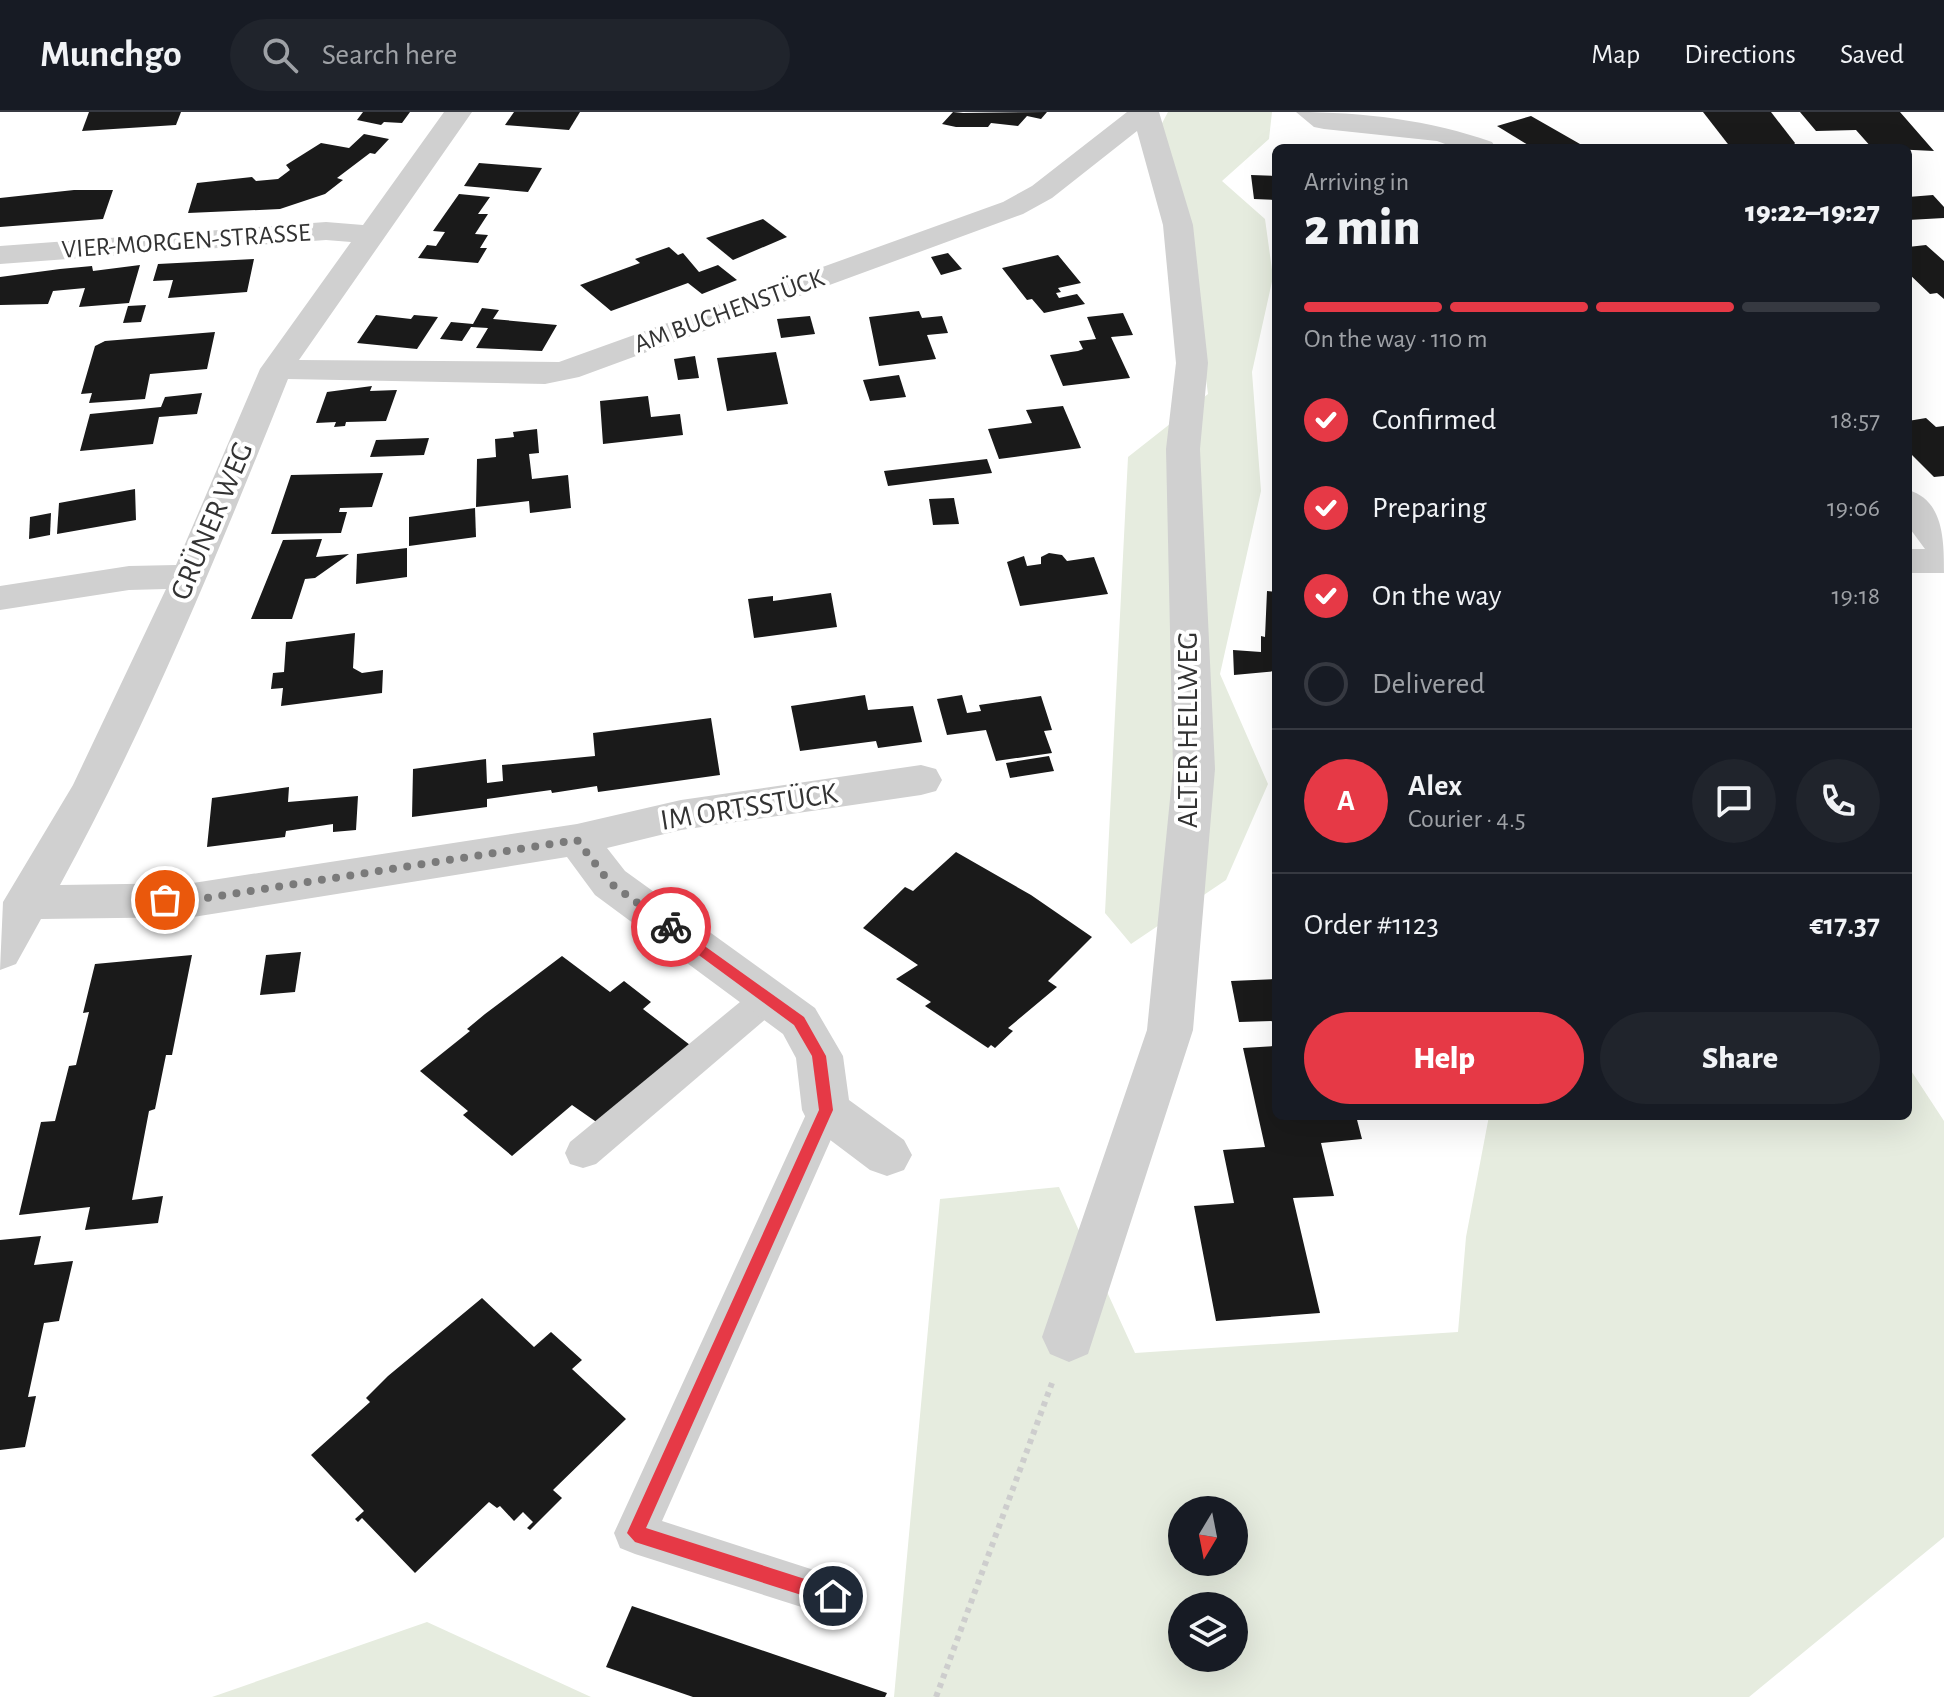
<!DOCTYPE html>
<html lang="en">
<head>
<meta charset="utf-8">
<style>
	body { margin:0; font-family:"Alegreya Sans",sans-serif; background:#20242c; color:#f1f3f6; height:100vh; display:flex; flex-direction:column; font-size:30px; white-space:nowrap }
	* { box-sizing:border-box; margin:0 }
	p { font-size:26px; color:#9ea1a6 }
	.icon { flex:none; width:44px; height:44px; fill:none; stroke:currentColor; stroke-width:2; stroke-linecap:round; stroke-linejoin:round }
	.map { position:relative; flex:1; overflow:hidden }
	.sheet { position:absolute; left:1272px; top:32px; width:640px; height:976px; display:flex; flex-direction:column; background:#171b24; border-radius:12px; box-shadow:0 8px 32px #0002 }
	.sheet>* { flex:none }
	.needle { width:52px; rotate:190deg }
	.fabs { position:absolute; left:1168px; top:1384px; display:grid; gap:16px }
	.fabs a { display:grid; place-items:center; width:80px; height:80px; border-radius:50%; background:#171b24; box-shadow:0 8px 32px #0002; font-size:40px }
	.pin { position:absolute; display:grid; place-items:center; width:68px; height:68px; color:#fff; margin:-34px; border:4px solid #fff; border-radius:50%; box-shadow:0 2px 8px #0007 }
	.courier { position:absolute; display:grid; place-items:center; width:80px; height:80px; margin:-40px; border:6px solid #e63946; border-radius:50%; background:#fff; color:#222; box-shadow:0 2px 10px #0007 }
	.summary em { font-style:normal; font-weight:800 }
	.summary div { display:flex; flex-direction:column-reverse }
	.summary { display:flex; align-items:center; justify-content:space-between; height:136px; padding:0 32px }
	h1 { font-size:52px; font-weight:800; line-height:60px }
	.bar { display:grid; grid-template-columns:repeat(4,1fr); gap:12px 8px; align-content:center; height:96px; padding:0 32px }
	.bar i { height:10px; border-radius:6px; background:#363941 }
	.bar .active { background:#e63946 }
	.bar p { grid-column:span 4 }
	.line { display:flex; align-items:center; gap:20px; padding:0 32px; border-top:2px solid #363941 }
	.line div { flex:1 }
	.round { display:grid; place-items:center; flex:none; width:84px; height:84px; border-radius:42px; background:#20242c }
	ol { padding:0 32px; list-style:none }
	li { display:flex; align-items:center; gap:24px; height:88px }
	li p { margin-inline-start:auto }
	li .icon { padding:8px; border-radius:50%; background:#e63946; color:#fff; stroke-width:4 }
	li:last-child { color:#9ea1a6 }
	li i { width:44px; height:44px; border:4px solid #363941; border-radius:50% }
	.cta { display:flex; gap:16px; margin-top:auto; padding:16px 32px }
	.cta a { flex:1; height:92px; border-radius:48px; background:#e63946; color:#fff; font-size:32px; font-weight:800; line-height:92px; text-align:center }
	.cta a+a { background:#20242c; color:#f1f3f6 }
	header { display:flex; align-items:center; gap:48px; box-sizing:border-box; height:112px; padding:0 40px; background:#171b24; border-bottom:2px solid #363941 }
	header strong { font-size:38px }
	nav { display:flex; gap:44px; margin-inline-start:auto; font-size:28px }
	.search { width:560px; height:72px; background:#20242c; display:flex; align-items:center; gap:20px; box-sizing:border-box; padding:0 28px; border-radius:44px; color:#9ea1a6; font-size:30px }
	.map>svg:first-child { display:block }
	.green { fill:#e6ecdf; fill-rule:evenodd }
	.building { fill:#1a1a1a }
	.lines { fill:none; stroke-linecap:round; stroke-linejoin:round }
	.path { stroke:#cdcdcd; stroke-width:6; stroke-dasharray:5 5; stroke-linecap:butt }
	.service { fill:#d0d0d0; fill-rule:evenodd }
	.minor { fill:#d0d0d0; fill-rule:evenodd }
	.route { fill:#e63946 }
	.done { stroke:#7a7a7a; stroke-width:8; stroke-dasharray:0 14.4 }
	.labels { text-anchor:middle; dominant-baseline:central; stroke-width:8; stroke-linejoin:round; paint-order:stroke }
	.far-street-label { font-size:26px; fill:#333; stroke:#fff }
	.street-label { font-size:30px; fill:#333; stroke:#fff }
</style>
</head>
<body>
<header>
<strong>Munchgo</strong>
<div class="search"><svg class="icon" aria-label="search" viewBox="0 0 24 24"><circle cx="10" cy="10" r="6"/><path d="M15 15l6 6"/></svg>Search here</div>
<nav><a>Map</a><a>Directions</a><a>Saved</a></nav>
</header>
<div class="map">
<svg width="1944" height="1585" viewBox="0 0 1944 1585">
	<rect width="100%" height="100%" fill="#fff"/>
	<g class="green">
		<path d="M1168 0H1272L1269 27 1222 69 1265 107 1273 165 1252 260 1261 379 1220 562 1268 672 1226 768 1131 832 1105 801 1128 345 1208 282 1186 111 1160 15Z"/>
		<path d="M1908 954 1944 1009V1425L1749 1585H894L940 1087 1059 1075 1135 1241 1458 1220 1466 1125 1489 1004H1908ZM1182 1398H1234V1450H1182ZM1182 1494H1234V1546H1182Z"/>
		<path d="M427 1510 591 1585H212Z"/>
	</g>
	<g class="building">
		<path d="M89 0H181L176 13 82 19Z"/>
		<path d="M363 0H410L402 11 384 10 381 13 357 8Z"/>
		<path d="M514 0H580L569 18 505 13Z"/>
		<path d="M953 0 963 1 1047 0 1041 7 1027 4 1018 14 991 11 988 15H956L942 12Z"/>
		<path d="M1703 0H1771L1795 31 1793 34 1731 36Z"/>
		<path d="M1800 0H1900L1934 39 1872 36 1856 18 1816 19Z"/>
		<path d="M1531 4 1587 36H1533L1497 14Z"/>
		<path d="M364 22 389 27 375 42 370 41 337 66 343 68 325 82 280 97 188 101 197 71 252 65 256 69 278 67 290 58 286 53 321 31 349 36Z"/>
		<path d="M479 51 542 56 528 80 464 74Z"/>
		<path d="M1251 63 1276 64V88L1254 87Z"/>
		<path d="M74 78H113L103 107 0 115V86Z"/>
		<path d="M459 82 490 85 478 102H488L475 122 488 123 480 136H487L478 151 418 146 427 133 436 134 445 120 433 119Z"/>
		<path d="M1933 83 1944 95V106L1908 108V85Z"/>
		<path d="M763 107 787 125 733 148 706 126Z"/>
		<path d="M1926 133 1944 149V187L1937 181 1930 182 1908 161V135Z"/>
		<path d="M669 135 678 143 683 141 699 160 718 153 737 168 702 182 688 171 611 199 580 173 640 151 635 147Z"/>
		<path d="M948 141 962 157 941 163 931 145Z"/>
		<path d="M1058 143 1081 171 1058 176 1061 180 1056 181 1059 186 1077 182 1085 192 1044 201 1032 187 1027 188 1002 156Z"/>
		<path d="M254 147 247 180 168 186 173 168 153 169 158 152Z"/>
		<path d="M140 153 129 191 79 195 85 176 53 179 48 192 0 193V165L60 157 92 154 93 159Z"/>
		<path d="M146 193 141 210 123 211 128 194Z"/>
		<path d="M482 196 499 198 493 207 557 213 542 239 476 236 488 216 471 215 462 229 440 227 451 210 473 212Z"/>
		<path d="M919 199 922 206 942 204 948 221 927 223 936 247 879 254 869 205Z"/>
		<path d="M1123 201 1133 223 1111 225 1130 266 1063 274 1050 243 1078 239 1083 237 1079 229 1096 227 1087 205Z"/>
		<path d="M376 203 411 207 414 203 438 205 417 237 357 231Z"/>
		<path d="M810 204 815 222 781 226 777 207Z"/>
		<path d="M215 220 207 257 150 262 145 287 89 291 92 281 81 282 95 234 105 229Z"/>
		<path d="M776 240 788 292 727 299 717 246Z"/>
		<path d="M695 244 699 266 678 268 674 247Z"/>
		<path d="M899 263 906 285 870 289 863 268Z"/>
		<path d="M372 274 370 279 397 278 386 309 346 310 345 314 334 315 336 310 316 311 327 280Z"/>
		<path d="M202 281 197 302 159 305 153 332 80 339 90 302 161 295 165 285Z"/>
		<path d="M648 284 651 305 680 302 683 323 603 332 600 289Z"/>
		<path d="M1063 294 1081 336 999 347 988 317 1032 311 1026 298Z"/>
		<path d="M1926 306 1936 315 1944 314V364L1934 365 1908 339V309Z"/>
		<path d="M537 317 539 341 529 342 532 367 568 363 571 396 530 401 529 389 476 395 477 347 496 345 495 327 514 325 513 320Z"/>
		<path d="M429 326 424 343 370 345 376 328Z"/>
		<path d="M987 347 992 361 888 374 884 359Z"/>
		<path d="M383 361 372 395 340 396 339 400H347L341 421 271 422 291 363Z"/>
		<path d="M135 377 136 408 57 422 59 391Z"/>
		<path d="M954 386 959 412 933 413 929 387Z"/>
		<path d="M475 396 476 425 409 434V405Z"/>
		<path d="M51 401 50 423 29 427 30 405Z"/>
		<path d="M322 427 316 445 349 442 315 466 305 467 292 507H251L283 428Z"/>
		<path d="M407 436V465L356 472 357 442Z"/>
		<path d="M1049 441 1062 443 1067 449 1094 445 1108 482 1020 494 1007 450 1024 444 1027 454 1041 452V445Z"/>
		<path d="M1267 479 1276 480V559L1234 563 1233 538 1261 540V524L1265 525Z"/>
		<path d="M831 481 837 515 754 526 748 487 773 484V489Z"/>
		<path d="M355 521 353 556 362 561 383 558 382 581 281 594 283 576 271 577 273 561 284 560 286 530Z"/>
		<path d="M865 583 868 598 913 594 922 630 878 636 876 629 800 639 791 594Z"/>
		<path d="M962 583 967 601 981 599 979 593 1041 584 1052 618 1044 619 1052 641 996 649 986 618 947 623 937 587Z"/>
		<path d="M711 606 720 663 598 680 597 674 552 681 551 678 487 687V695L412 705 413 657 486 647 487 671 503 669 502 653 595 644 593 621Z"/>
		<path d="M1049 644 1054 659 1010 666 1006 651Z"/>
		<path d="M289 675 288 690 358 684 356 718 333 720V712L286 719 285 725 207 735 212 686Z"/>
		<path d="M956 740 1031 783 1092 825 1048 869 1057 875 1008 916 1013 919 995 936 991 933 988 936 925 894 931 890 896 867 918 853 863 816 905 775 913 779Z"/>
		<path d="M301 840 295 880 260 883 266 843Z"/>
		<path d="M192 843 172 943H166L155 997 149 999 132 1088 163 1084 158 1111 85 1118 90 1095 19 1103 41 1010 55 1009 69 954 76 953 89 900 83 901 95 852Z"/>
		<path d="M562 844 610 880 624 869 651 890 643 897 690 933 605 1016 572 993 512 1044 463 1003 468 999 420 959 470 919 467 917 485 902Z"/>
		<path d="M1276 867V909L1239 910 1231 869Z"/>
		<path d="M1276 934V1004H1356L1362 1027 1321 1031 1334 1084 1293 1086 1320 1201 1216 1209 1194 1094 1234 1091 1223 1038 1265 1035 1243 936Z"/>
		<path d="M41 1124 34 1153 73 1149 59 1209 44 1211 28 1285 36 1284 25 1335 0 1338V1128Z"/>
		<path d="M482 1186 534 1235 551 1220 582 1248 572 1257 626 1307 553 1378 562 1386 530 1418 527 1416 533 1410 523 1400 514 1409 500 1394 497 1396 489 1390 415 1461 362 1406 358 1410 355 1407 364 1399 311 1343 370 1290 366 1286 388 1264Z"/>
		<path d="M632 1494 887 1581 885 1585H693L606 1555Z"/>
	</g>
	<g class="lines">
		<path class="path" d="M936 1585 1052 1271"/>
		<g class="service">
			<path d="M769 872 781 876 786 885 781 894 596 1052 583 1056 570 1052 565 1041 570 1030 757 876Z"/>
			<path d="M826 983 838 988 844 998 662 1409 848 1469 854 1484 848 1499 833 1505 635 1442 620 1436 614 1421 808 998 814 988Z"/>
		</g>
		<g class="minor">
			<path d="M444 0H472L299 248 559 250 1003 90 1032 74 1127 0H1159L1193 113 1208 251 1200 337 1215 657 1193 918 1088 1242 1069 1250 1050 1242 1042 1225 1147 918 1173 657 1166 337 1176 251 1163 113 1137 19 1052 86 1023 102 579 265 545 272 288 267C219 439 149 610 60 773L193 771 577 712 681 688 921 653 936 657 942 668 936 679 921 683 681 718 607 736 625 759 815 896 843 944 849 988 904 1028 912 1043 904 1058 887 1064 870 1058 809 1012 802 998 796 946 783 922 595 783 567 745 193 805 41 807 16 852 0 858 3 790 73 673 166 477 129 478 0 498V474L129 454 176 453 260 257 351 130 326 128 0 152V134L326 110 363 113Z"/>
			<path d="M1296 0C1362 0 1430 8 1492 30L1496 36H1456L1437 29 1324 17 1314 15Z"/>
			<path d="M1908 378C1944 388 1944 429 1944 461H1908V437H1925L1908 414Z"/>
		</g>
	</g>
	<path class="route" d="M671 810 804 905 826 944 833 998 646 1416 833 1476 841 1484 833 1493 635 1430 627 1421 819 998 812 944 794 913 666 819V811Z"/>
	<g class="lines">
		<path class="done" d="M165 788H193L577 728 610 771 671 815"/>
	</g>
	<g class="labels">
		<g class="far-street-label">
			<text transform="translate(186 129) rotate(-4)">VIER-MORGEN-STRASSE</text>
			<text transform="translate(729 199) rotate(-20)">AM BUCHENSTÜCK</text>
		</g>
		<g class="street-label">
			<text transform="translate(212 409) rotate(-67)">GRÜNER WEG</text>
			<text transform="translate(1188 618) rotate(-90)">ALTER HELLWEG</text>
			<text transform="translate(749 695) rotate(-9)">IM ORTSSTÜCK</text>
		</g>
	</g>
</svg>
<div class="fabs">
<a><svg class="needle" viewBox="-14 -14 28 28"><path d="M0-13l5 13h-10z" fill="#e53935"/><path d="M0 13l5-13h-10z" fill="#9ea1a6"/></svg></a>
<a><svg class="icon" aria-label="layers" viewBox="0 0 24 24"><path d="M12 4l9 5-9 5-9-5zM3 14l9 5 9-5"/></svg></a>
</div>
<div class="pin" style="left:165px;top:788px;background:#ea580c"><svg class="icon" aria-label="bag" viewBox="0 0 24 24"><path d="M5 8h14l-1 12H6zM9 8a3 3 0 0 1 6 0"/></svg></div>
<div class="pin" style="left:833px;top:1484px;background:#1f2937"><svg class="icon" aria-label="home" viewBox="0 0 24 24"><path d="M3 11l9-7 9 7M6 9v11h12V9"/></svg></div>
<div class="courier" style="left:671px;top:815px"><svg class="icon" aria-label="bike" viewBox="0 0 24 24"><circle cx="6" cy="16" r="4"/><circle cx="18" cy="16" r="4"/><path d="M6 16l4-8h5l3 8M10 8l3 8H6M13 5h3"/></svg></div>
<section class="sheet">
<div class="summary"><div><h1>2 min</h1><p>Arriving in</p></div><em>19:22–19:27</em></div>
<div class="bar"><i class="active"></i><i class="active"></i><i class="active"></i><i></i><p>On the way · 110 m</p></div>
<ol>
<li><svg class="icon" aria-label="check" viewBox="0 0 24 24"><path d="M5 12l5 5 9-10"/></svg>Confirmed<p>18:57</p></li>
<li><svg class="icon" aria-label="check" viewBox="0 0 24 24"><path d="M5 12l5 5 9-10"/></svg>Preparing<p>19:06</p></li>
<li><svg class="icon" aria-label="check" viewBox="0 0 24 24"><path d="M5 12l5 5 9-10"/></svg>On the way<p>19:18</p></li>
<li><i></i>Delivered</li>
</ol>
<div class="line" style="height:144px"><b class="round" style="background:#e63946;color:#fff">A</b><div><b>Alex</b><p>Courier · 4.5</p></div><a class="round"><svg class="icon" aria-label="chat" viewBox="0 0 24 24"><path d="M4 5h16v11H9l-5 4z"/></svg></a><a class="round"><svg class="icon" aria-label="phone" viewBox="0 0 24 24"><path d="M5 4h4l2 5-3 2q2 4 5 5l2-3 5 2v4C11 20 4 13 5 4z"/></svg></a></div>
<div class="line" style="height:104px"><div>Order #1123</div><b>€17.37</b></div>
<div class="cta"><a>Help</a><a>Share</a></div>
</section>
</div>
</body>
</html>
